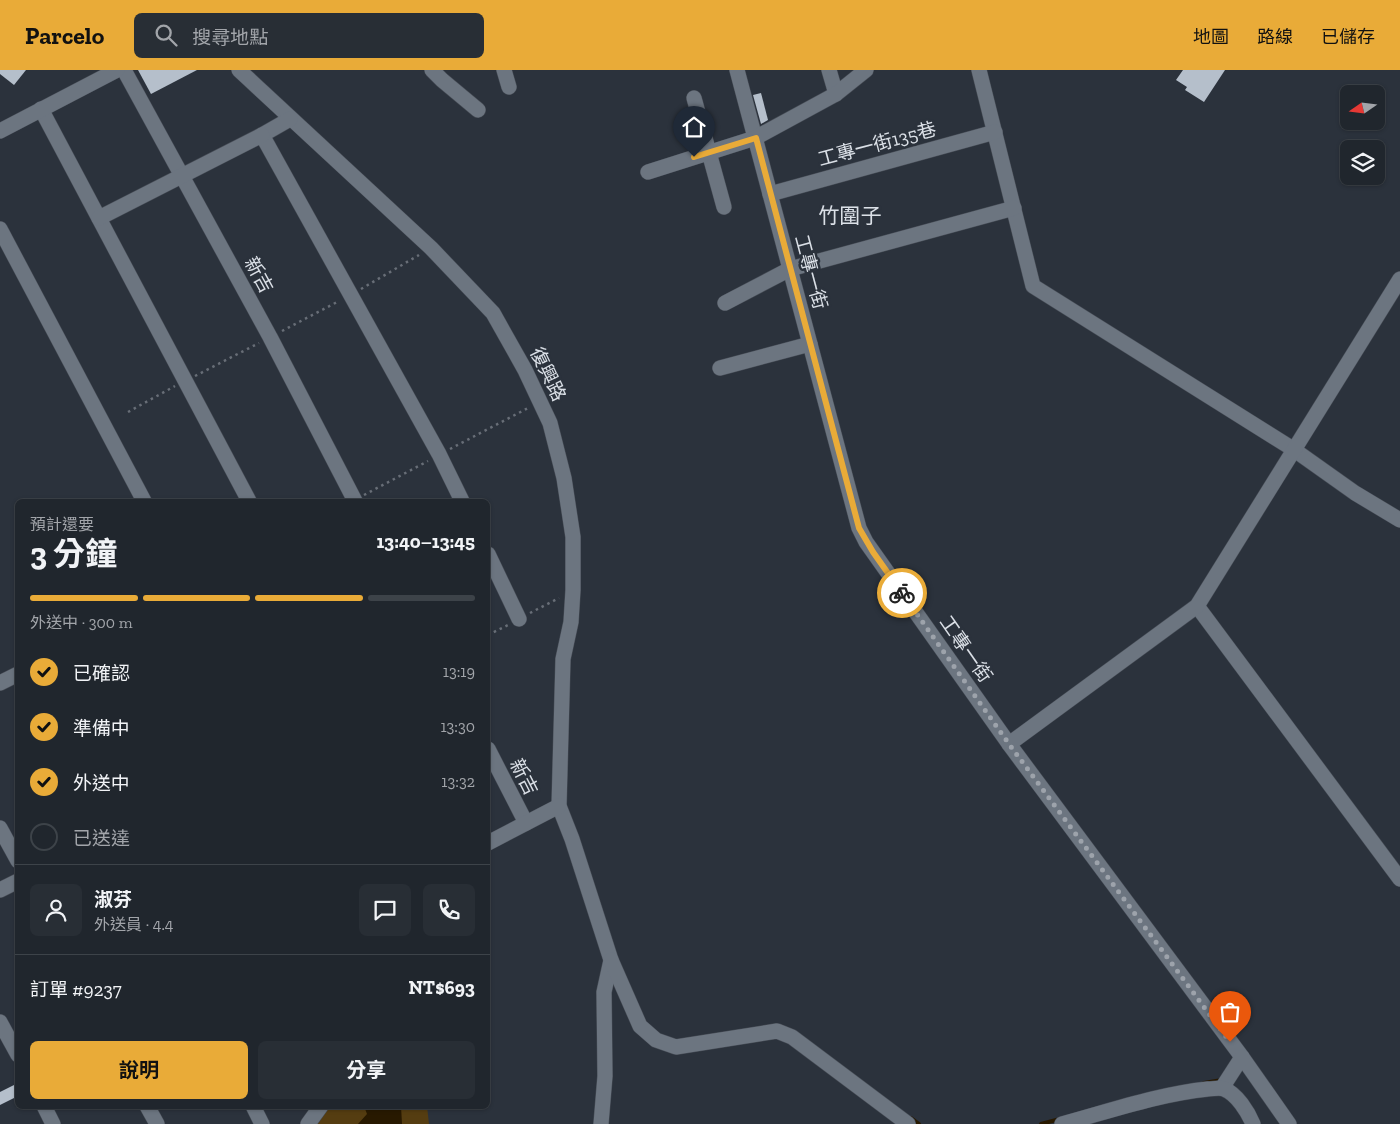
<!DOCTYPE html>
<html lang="zh-TW">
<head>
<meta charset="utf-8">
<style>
	body { margin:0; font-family:"Zilla Slab","Noto Sans TC",serif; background:#282e35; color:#f1f3f6; height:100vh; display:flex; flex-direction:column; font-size:19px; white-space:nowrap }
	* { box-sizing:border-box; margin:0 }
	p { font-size:16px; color:#a2a5aa }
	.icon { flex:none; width:28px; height:28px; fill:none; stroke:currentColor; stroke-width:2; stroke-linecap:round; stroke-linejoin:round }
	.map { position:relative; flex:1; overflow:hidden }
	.sheet { position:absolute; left:15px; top:429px; width:475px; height:610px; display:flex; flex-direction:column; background:#20262d; border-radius:8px; box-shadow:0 1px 4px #0004,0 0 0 1px #3d4349 }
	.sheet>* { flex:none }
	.needle { width:32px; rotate:256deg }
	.fabs { position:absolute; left:1340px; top:15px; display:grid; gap:10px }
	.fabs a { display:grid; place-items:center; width:45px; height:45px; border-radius:8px; background:#20262d; box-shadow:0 1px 4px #0004,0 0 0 1px #3d4349; font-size:25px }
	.pin { position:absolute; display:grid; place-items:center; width:42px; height:42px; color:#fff; margin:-51px -21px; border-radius:50% 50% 50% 0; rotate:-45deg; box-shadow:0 0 5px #0007 }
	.pin .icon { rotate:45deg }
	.courier { position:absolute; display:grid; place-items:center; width:50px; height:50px; margin:-25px; border:4px solid #e9ab38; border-radius:50%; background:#fff; color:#222; box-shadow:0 1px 6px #0007 }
	.headline em { font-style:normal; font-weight:700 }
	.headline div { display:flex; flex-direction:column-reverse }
	.headline { display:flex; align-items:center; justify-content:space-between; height:85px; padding:0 15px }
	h1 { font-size:32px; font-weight:700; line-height:38px }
	.bar { display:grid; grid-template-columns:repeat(4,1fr); gap:8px 5px; align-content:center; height:60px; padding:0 15px }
	.bar i { height:6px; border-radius:4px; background:#3d4349 }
	.bar .on { background:#e9ab38 }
	.bar p { grid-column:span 4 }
	.line { display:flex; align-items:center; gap:12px; padding:0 15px; border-top:1px solid #3d4349 }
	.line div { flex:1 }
	.round { display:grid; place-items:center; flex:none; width:52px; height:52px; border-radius:8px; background:#282e35 }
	ol { padding:0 15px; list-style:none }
	li { display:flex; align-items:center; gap:15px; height:55px }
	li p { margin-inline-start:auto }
	li .icon { padding:5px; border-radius:50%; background:#e9ab38; color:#111; stroke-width:4 }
	li:last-child { color:#a2a5aa }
	li i { width:28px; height:28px; border:2px solid #3d4349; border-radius:50% }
	.action { display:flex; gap:10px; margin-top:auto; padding:10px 15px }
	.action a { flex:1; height:58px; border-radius:8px; background:#e9ab38; color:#111; font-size:20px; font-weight:700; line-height:58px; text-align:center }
	.action a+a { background:#282e35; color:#f1f3f6 }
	header { display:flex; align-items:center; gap:30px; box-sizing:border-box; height:70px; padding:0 25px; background:#e9ab38; color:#111 }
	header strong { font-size:24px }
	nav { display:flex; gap:28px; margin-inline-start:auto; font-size:18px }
	.search { width:350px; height:45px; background:#282e35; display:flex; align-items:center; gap:12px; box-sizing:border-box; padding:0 18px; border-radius:8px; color:#a2a5aa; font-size:19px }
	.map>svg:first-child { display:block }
	.green { fill:#553d11 }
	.water { fill:#281900 }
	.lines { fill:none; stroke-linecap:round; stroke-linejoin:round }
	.stream { stroke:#281900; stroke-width:4 }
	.building { fill:#b5bfcb }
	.minor-casing { stroke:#474d56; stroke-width:16 }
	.path { stroke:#686e77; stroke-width:2.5; stroke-dasharray:2.5 4; stroke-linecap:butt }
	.minor { stroke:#6c7580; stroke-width:15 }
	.done { stroke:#9da3ab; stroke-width:5; stroke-dasharray:0 9 }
	.route { stroke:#e9ab38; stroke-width:6 }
	.labels { text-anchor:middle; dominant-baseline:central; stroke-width:5; stroke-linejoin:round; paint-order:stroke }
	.street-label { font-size:19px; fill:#dbe0e7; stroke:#2b323c }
	.quarter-label { font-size:21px; fill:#dbe0e7; stroke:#2b323c }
</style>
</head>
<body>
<header>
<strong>Parcelo</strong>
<div class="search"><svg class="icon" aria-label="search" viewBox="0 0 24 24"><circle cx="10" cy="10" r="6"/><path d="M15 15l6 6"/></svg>搜尋地點</div>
<nav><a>地圖</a><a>路線</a><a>已儲存</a></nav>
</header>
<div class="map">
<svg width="1400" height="1054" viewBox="0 0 1400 1054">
	<rect width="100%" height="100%" fill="#2b323c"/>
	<path class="green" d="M327 1036H427L429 1054H313Z"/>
	<path class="water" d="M364 1036H401L402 1054H358L367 1044Z"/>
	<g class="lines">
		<g class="stream">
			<path d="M1204 1013 1222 1010"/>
			<path d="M911 1048 919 1054"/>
			<path d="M1041 1054 1060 1049"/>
		</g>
	</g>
	<g class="building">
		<path d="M0 0H26L14 15 0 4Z"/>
		<path d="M138 0H197L151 24Z"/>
		<path d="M1183 0H1225L1204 32 1185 20 1187 17 1176 10Z"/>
		<path d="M761 23 768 50 761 54 753 25Z"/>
		<path d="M18 1013V1026L0 1035V1022Z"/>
	</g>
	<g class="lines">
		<defs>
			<g id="minor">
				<path d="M124 0 270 267 355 431"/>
				<path d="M239 0 431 178 493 243 525 300 550 353 564 408 573 467V520L571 552 563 589 559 736 572 769 611 890 604 922 605 1006 601 1054"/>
				<path d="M432 0 442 10 478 40"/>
				<path d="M504 0 509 17"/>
				<path d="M737 0 859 458 866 472 1009 674 1242 987 1289 1054"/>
				<path d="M829 0 836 24"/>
				<path d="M979 0 1033 216 1293 379 1355 423 1400 450"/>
				<path d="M694 28 724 137"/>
				<path d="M41 39 249 431"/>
				<path d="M290 49 262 65 439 384 462 431"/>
				<path d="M0 61 117 0"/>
				<path d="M648 102 755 68 836 24 866 0"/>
				<path d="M770 124 995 62"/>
				<path d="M99 148 262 65"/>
				<path d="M0 159 144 431"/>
				<path d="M725 233 790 199 1014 138"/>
				<path d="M720 298 810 274"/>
				<path d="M488 484 519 549"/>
				<path d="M1197 536 1400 809"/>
				<path d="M0 613 18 604"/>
				<path d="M1009 674 1197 536 1400 209"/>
				<path d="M488 679 526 753"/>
				<path d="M0 758 18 791"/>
				<path d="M488 773 559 736"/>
				<path d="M0 820 18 811"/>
				<path d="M611 890 640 956 656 970 676 977 777 961 792 967 908 1054"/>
				<path d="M0 952 18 985"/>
				<path d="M1222 1018 1242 987"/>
				<path d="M44 1036 53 1054"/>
				<path d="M147 1036 157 1054"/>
				<path d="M253 1036 262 1054"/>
				<path d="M308 1054 321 1036"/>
				<path d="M1062 1054C1110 1041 1159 1024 1208 1019 1213 1019 1219 1017 1224 1019 1237 1024 1248 1042 1253 1054"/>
			</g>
		</defs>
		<use href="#minor" class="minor-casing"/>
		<g class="path">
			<path d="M361 219 419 185"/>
			<path d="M282 261 339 231"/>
			<path d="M195 306 259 273"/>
			<path d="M128 342 175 316"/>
			<path d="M450 379 530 337"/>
			<path d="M364 425 428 391"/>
			<path d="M530 543 559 528"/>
			<path d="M488 565 508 555"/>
		</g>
		<use href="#minor" class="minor"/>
	</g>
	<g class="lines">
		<path class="done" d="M902 523 1009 674 1230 972"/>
		<path class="route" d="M694 87 756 68 859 458 873 482 902 523"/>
	</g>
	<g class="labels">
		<g class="street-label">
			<text transform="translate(877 74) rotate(-15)">工專一街135巷</text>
			<text transform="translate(811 202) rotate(75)">工專一街</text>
			<text transform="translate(259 205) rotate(61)">新吉</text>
			<text transform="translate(548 304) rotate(64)">復興路</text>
			<text transform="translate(966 579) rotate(55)">工專一街</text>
			<text transform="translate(524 707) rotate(63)">新吉</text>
		</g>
		<g class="quarter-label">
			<text x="850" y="145">竹圍子</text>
		</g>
	</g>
</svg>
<div class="fabs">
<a><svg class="needle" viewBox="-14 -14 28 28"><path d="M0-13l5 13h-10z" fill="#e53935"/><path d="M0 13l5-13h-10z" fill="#a2a5aa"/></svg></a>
<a><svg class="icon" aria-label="layers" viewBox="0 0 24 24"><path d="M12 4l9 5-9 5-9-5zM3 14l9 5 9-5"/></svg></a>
</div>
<div class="pin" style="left:1230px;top:972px;background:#ea580c"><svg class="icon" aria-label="bag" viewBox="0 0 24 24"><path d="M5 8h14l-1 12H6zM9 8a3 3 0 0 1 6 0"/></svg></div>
<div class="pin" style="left:694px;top:87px;background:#1f2937"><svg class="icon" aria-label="home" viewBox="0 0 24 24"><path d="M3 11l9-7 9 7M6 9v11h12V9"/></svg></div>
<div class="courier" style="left:902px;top:523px"><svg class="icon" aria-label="bike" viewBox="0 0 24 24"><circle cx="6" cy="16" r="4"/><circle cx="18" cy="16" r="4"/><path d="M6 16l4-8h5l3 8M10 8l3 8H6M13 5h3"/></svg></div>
<section class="sheet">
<div class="headline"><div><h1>3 分鐘</h1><p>預計還要</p></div><em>13:40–13:45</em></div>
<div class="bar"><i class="on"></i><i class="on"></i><i class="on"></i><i></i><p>外送中 · 300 m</p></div>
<ol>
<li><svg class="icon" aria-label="check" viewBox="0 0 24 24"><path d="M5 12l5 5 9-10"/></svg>已確認<p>13:19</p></li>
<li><svg class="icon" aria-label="check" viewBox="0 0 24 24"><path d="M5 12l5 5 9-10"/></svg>準備中<p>13:30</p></li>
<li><svg class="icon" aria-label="check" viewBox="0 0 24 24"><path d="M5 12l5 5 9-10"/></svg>外送中<p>13:32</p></li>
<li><i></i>已送達</li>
</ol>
<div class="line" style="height:90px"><a class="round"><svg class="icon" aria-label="person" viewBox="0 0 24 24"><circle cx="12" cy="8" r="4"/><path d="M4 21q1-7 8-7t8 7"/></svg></a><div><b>淑芬</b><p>外送員 · 4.4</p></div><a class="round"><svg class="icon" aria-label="chat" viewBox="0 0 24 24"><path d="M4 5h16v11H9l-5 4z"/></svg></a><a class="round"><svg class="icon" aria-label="phone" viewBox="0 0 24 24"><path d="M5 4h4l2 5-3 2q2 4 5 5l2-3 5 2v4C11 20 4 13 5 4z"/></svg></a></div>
<div class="line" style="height:65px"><div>訂單 #9237</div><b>NT$693</b></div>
<div class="action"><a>說明</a><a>分享</a></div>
</section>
</div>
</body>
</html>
